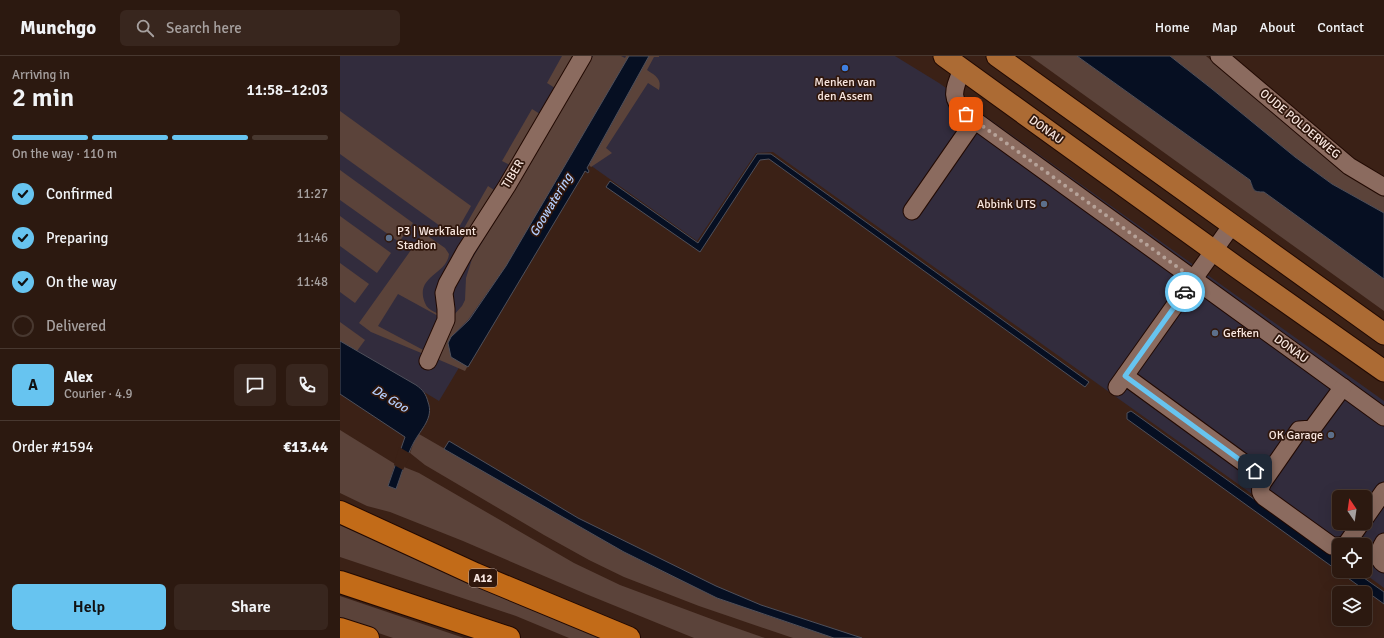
<!DOCTYPE html>
<html lang="en">
<head>
<meta charset="utf-8">
<style>
	body { margin:0; font-family:Signika,sans-serif; background:#38261e; color:#f1f3f6; height:100vh; display:flex; flex-direction:column; font-size:15px; white-space:nowrap }
	* { box-sizing:border-box; margin:0 }
	p { font-size:13px; color:#a6a09f }
	.icon { flex:none; width:22px; height:22px; fill:none; stroke:currentColor; stroke-width:2; stroke-linecap:round; stroke-linejoin:round }
	.map { position:relative; flex:1; overflow:hidden }
	.sheet { display:flex; flex-direction:column; background:#2c1910; width:340px }
	.sheet>* { flex:none }
	.needle { width:26px; rotate:347deg }
	.fabs { position:absolute; left:992px; top:434px; display:grid; gap:8px }
	.fabs a { display:grid; place-items:center; width:40px; height:40px; border-radius:6px; background:#2c1910; box-shadow:0 4px 16px #0002,0 0 0 1px #483830; font-size:20px }
	.pin { position:absolute; display:grid; place-items:center; width:34px; height:34px; color:#fff; margin:-17px; border-radius:8px; box-shadow:0 2px 6px #0006 }
	.courier { position:absolute; display:grid; place-items:center; width:40px; height:40px; margin:-20px; border:3px solid #67c4f0; border-radius:50%; background:#fff; color:#222; box-shadow:0 1px 5px #0007 }
	.overview em { font-style:normal; font-weight:600 }
	.overview div { display:flex; flex-direction:column-reverse }
	.overview { display:flex; align-items:center; justify-content:space-between; height:68px; padding:0 12px }
	h1 { font-size:26px; font-weight:600; line-height:30px }
	.bar { display:grid; grid-template-columns:repeat(4,1fr); gap:6px 4px; align-content:center; height:48px; padding:0 12px }
	.bar i { height:5px; border-radius:3px; background:#483830 }
	.bar .selected { background:#67c4f0 }
	.bar p { grid-column:span 4 }
	.line { display:flex; align-items:center; gap:10px; padding:0 12px; border-top:1px solid #483830 }
	.line div { flex:1 }
	.round { display:grid; place-items:center; flex:none; width:42px; height:42px; border-radius:6px; background:#38261e }
	ol { padding:0 12px; list-style:none }
	li { display:flex; align-items:center; gap:12px; height:44px }
	li p { margin-inline-start:auto }
	li .icon { padding:4px; border-radius:50%; background:#67c4f0; color:#111; stroke-width:4 }
	li:last-child { color:#a6a09f }
	li i { width:22px; height:22px; border:2px solid #483830; border-radius:50% }
	.action { display:flex; gap:8px; margin-top:auto; padding:8px 12px }
	.action a { flex:1; height:46px; border-radius:6px; background:#67c4f0; color:#111; font-size:16px; font-weight:600; line-height:46px; text-align:center }
	.action a+a { background:#38261e; color:#f1f3f6 }
	header { display:flex; align-items:center; gap:24px; box-sizing:border-box; height:56px; padding:0 20px; background:#2c1910; border-bottom:1px solid #483830 }
	header strong { font-size:19px }
	nav { display:flex; gap:22px; margin-inline-start:auto; font-size:14px }
	.search { width:280px; height:36px; background:#38261e; display:flex; align-items:center; gap:10px; box-sizing:border-box; padding:0 14px; border-radius:6px; color:#a6a09f; font-size:15px }
	main { display:flex; flex:1; min-height:0 }
	.map>svg:first-child { display:block }
	.industrial { fill:#322c3d; fill-rule:evenodd }
	.green { fill:#5b433a; fill-rule:evenodd }
	.water { fill:#060f22; stroke:#4f505b }
	.pier { fill:#3b2116 }
	.lines { fill:none; stroke-linecap:round; stroke-linejoin:round }
	.minor-casing { stroke:#210902; stroke-width:19 }
	.major-casing { stroke:#210902; stroke-width:23 }
	.highway-casing { stroke:#210902; stroke-width:24 }
	.minor { stroke:#8b6b5f; stroke-width:17 }
	.major { stroke:#ac6b34; stroke-width:21 }
	.highway { stroke:#c26b18; stroke-width:22 }
	.done { stroke:#b6a299; stroke-width:4; stroke-dasharray:0 7.2 }
	.route { stroke:#67c4f0; stroke-width:5 }
	.shop-dot { fill:#3f7fe0; stroke:#30170c; stroke-width:1.5 }
	.service-dot { fill:#5c6f8a; stroke:#30170c; stroke-width:1.5 }
	.labels { text-anchor:middle; dominant-baseline:central; stroke-width:3.5; stroke-linejoin:round; paint-order:stroke }
	.shield { fill:#30170c; stroke:#bda9a0; stroke-width:1 }
	.shield-label { font-size:11px; font-weight:bold; fill:#f9e7e0 }
	.poi-label { font-size:12px; fill:#f9e7e0; stroke:#30170c; text-anchor:end }
	.street-label { font-size:12px; fill:#f9e7e0; stroke:#30170c }
	.water-label { font-size:13px; font-style:italic; fill:#b3cefd; stroke:#30170c }
</style>
</head>
<body>
<header>
<strong>Munchgo</strong>
<div class="search"><svg class="icon" aria-label="search" viewBox="0 0 24 24"><circle cx="10" cy="10" r="6"/><path d="M15 15l6 6"/></svg>Search here</div>
<nav><a>Home</a><a>Map</a><a>About</a><a>Contact</a></nav>
</header>
<main>
<section class="sheet">
<div class="overview"><div><h1>2 min</h1><p>Arriving in</p></div><em>11:58–12:03</em></div>
<div class="bar"><i class="selected"></i><i class="selected"></i><i class="selected"></i><i></i><p>On the way · 110 m</p></div>
<ol>
<li><svg class="icon" aria-label="check" viewBox="0 0 24 24"><path d="M5 12l5 5 9-10"/></svg>Confirmed<p>11:27</p></li>
<li><svg class="icon" aria-label="check" viewBox="0 0 24 24"><path d="M5 12l5 5 9-10"/></svg>Preparing<p>11:46</p></li>
<li><svg class="icon" aria-label="check" viewBox="0 0 24 24"><path d="M5 12l5 5 9-10"/></svg>On the way<p>11:48</p></li>
<li><i></i>Delivered</li>
</ol>
<div class="line" style="height:72px"><b class="round" style="background:#67c4f0;color:#111">A</b><div><b>Alex</b><p>Courier · 4.9</p></div><a class="round"><svg class="icon" aria-label="chat" viewBox="0 0 24 24"><path d="M4 5h16v11H9l-5 4z"/></svg></a><a class="round"><svg class="icon" aria-label="phone" viewBox="0 0 24 24"><path d="M5 4h4l2 5-3 2q2 4 5 5l2-3 5 2v4C11 20 4 13 5 4z"/></svg></a></div>
<div class="line" style="height:52px"><div>Order #1594</div><b>€13.44</b></div>
<div class="action"><a>Help</a><a>Share</a></div>
</section>
<div class="map">
<svg width="1044" height="582" viewBox="0 0 1044 582">
	<rect width="100%" height="100%" fill="#3b2116"/>
	<path class="industrial" d="M0 0H555L599 27 1044 345V532L1021 515H1025V489H999V500L433 96 416 97 357 185 243 104 99 345 0 285ZM999 441H1025V467H999Z"/>
	<g class="green">
		<path d="M222 0H233L215 32 207 27Z"/>
		<path d="M253 0H281L285 2 286 0H289L166 210 128 264 111 281V301L127 310 132 302 125 315 95 302 112 261 122 250 125 244 126 222 132 203 186 114Z"/>
		<path d="M309 0H319V1H314L307 14C316 20 322 23 319 34L308 27 266 92 272 97 251 111 249 109Z"/>
		<path d="M690 0H737L910 124C913 134 914 136 924 136L1044 223V255Z"/>
		<path d="M830 0H866L1002 116 1044 141V157L992 128 955 101 872 33Z"/>
		<path d="M192 53 200 58 170 109 162 105Z"/>
		<path d="M0 55 131 150 114 180 0 98Z"/>
		<path d="M0 114 73 167 59 186 0 144Z"/>
		<path d="M148 130 154 134 128 176 124 180 119 181Z"/>
		<path d="M0 160 51 197 37 217 0 190Z"/>
		<path d="M85 178 105 192 109 198C107 219 74 220 85 247 88 256 99 255 102 263L86 299 31 276 19 267 81 180ZM58 238 100 261 87 296 38 270Z"/>
		<path d="M0 207 29 228 15 247 0 236Z"/>
		<path d="M0 266 25 284 17 295 0 285Z"/>
		<path d="M0 374 55 408 48 430 56 433 64 411 79 417 234 507 280 529 382 567 425 582H354L246 538 123 485 50 456 27 450 0 437Z"/>
		<path d="M79 378 284 496 377 542 494 582H453L359 550 284 521 249 504 204 479 85 409 70 397 74 386Z"/>
		<path d="M0 469 260 582H229L176 560 0 501Z"/>
		<path d="M0 540 124 582H53L0 564Z"/>
	</g>
	<g class="water">
		<path d="M289 0H309L247 112 249 115 248 117 245 115 244 117 128 311 111 301 108 287 111 281 129 264 166 210Z"/>
		<path d="M737 0H830L872 33 955 101 992 128 1044 157V223L924 136C913 136 914 135 910 124Z"/>
		<path d="M417 98H431L749 326 745 331 429 103 420 104 360 196 266 131 270 125 358 187Z"/>
		<path d="M0 285 76 329C83 334 86 338 88 346 94 362 81 373 74 386 66 401 62 417 56 433L48 430 65 381 0 338Z"/>
		<path d="M791 355 999 504V515H1014L1044 536V548L787 363V357Z"/>
		<path d="M109 385 238 462 376 530 421 549 522 582H494L377 542 284 496 104 393Z"/>
	</g>
	<path class="pier" d="M59 391 71 398 63 414 54 409Z"/>
	<g class="lines">
		<defs>
			<g id="minor">
				<path d="M879 0 1009 110 1044 131"/>
				<path d="M622 13C614 34 609 42 626 58L1044 361"/>
				<path d="M572 155 635 64"/>
				<path d="M88 305 106 264V253L104 237 107 228 126 194 167 130 243 0"/>
				<path d="M785 320 915 415"/>
				<path d="M777 331 892 169"/>
				<path d="M1025 462 1044 435"/>
				<path d="M1044 486C1039 494 1036 502 1044 508"/>
				<path d="M1004 489 1007 487 1021 467"/>
				<path d="M999 490H992L924 441C919 436 920 432 923 426L959 374 972 373 1003 331"/>
			</g>
			<g id="major">
				<path d="M604 0 895 210 1044 315"/>
				<path d="M657 0 1044 278"/>
			</g>
			<g id="highway">
				<path d="M0 456 135 518 289 582"/>
				<path d="M0 526 169 582"/>
				<path d="M0 573 28 582"/>
			</g>
		</defs>
		<use href="#minor" class="minor-casing"/>
		<use href="#major" class="major-casing"/>
		<use href="#highway" class="highway-casing"/>
		<use href="#minor" class="minor"/>
		<use href="#major" class="major"/>
		<use href="#highway" class="highway"/>
	</g>
	<g class="lines">
		<path class="done" d="M626 58 854 223 845 236"/>
		<path class="route" d="M845 236 785 320 915 415"/>
	</g>
	<circle class="shop-dot" cx="505" cy="12" r="4"/>
	<g class="service-dot">
		<circle cx="704" cy="148" r="4"/>
		<circle cx="49" cy="182" r="4"/>
		<circle cx="875" cy="277" r="4"/>
		<circle cx="991" cy="379" r="4"/>
	</g>
	<g class="labels">
		<rect class="shield" x="129" y="513" width="28" height="18" rx="3"/>
		<g class="shield-label">
			<text x="143" y="522">A12</text>
		</g>
		<g class="poi-label">
			<text x="505" y="26" text-anchor="middle">Menken van<tspan x="505" dy="14">den Assem</tspan></text>
			<text x="696" y="148">Abbink UTS</text>
			<text x="57" y="175" text-anchor="start">P3 | WerkTalent<tspan x="57" dy="14">Stadion</tspan></text>
			<text x="883" y="277" text-anchor="start">Gefken</text>
			<text x="983" y="379">OK Garage</text>
		</g>
		<g class="street-label">
			<text transform="translate(960 68) rotate(40)">OUDE POLDERWEG</text>
			<text transform="translate(706 74) rotate(36)">DONAU</text>
			<text transform="translate(173 118) rotate(-59)">TIBER</text>
			<text transform="translate(951 293) rotate(36)">DONAU</text>
		</g>
		<g class="water-label">
			<text transform="translate(211 149) rotate(-59)">Goowatering</text>
			<text transform="translate(50 343) rotate(31)">De Goo</text>
		</g>
	</g>
</svg>
<div class="fabs">
<a><svg class="needle" viewBox="-14 -14 28 28"><path d="M0-13l5 13h-10z" fill="#e53935"/><path d="M0 13l5-13h-10z" fill="#a6a09f"/></svg></a>
<a><svg class="icon" aria-label="locate" viewBox="0 0 24 24"><circle cx="12" cy="12" r="6"/><path d="M12 2v4M12 18v4M2 12h4M18 12h4"/></svg></a>
<a><svg class="icon" aria-label="layers" viewBox="0 0 24 24"><path d="M12 4l9 5-9 5-9-5zM3 14l9 5 9-5"/></svg></a>
</div>
<div class="pin" style="left:626px;top:58px;background:#ea580c"><svg class="icon" aria-label="bag" viewBox="0 0 24 24"><path d="M5 8h14l-1 12H6zM9 8a3 3 0 0 1 6 0"/></svg></div>
<div class="pin" style="left:915px;top:415px;background:#1f2937"><svg class="icon" aria-label="home" viewBox="0 0 24 24"><path d="M3 11l9-7 9 7M6 9v11h12V9"/></svg></div>
<div class="courier" style="left:845px;top:236px"><svg class="icon" aria-label="car" viewBox="0 0 24 24"><path d="M5 17H2v-5l4-1 3-4h7l3 4 3 1v5h-3M9 17h6M6 11h13"/><circle cx="7" cy="17" r="2"/><circle cx="17" cy="17" r="2"/></svg></div>
</div>
</main>
</body>
</html>
